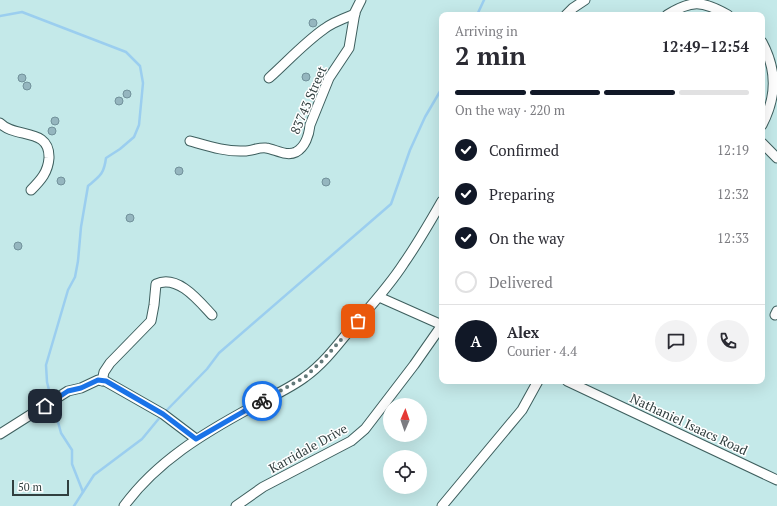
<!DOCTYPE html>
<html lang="en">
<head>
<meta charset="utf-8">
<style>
	body { margin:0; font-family:"PT Serif",serif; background:#f2f2f3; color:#2b2b33; height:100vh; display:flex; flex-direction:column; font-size:15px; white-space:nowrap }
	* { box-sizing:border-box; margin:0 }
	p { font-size:13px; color:#7c7c81 }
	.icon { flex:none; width:22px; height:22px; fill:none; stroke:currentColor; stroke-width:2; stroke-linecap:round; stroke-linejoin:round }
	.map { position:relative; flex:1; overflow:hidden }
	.drawer { position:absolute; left:439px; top:12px; width:326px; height:372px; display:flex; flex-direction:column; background:#fff; border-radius:8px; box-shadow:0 4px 16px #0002 }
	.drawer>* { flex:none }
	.needle { width:26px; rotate:2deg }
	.buttons { position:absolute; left:383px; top:398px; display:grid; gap:8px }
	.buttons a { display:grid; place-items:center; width:44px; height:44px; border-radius:50%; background:#fff; box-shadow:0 4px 16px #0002; font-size:20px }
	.scale { position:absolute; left:12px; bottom:10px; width:57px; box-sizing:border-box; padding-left:4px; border:2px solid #313f3f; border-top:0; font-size:11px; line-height:14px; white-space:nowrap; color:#313f3f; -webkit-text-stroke:3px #fff; paint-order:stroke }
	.pin { position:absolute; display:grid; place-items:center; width:34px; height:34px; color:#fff; margin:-17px; border-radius:8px; box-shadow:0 2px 6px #0006 }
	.courier { position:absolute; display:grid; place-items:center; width:40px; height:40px; margin:-20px; border:3px solid #1a73e8; border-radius:50%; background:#fff; color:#222; box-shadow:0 1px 5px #0007 }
	.head em { font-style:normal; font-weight:700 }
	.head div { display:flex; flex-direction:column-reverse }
	.head { display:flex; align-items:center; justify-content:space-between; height:68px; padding:0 16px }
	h1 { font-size:26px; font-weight:700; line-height:30px }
	.bar { display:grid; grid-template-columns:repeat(4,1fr); gap:6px 4px; align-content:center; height:48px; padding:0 16px }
	.bar i { height:5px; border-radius:3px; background:#e1e1e2 }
	.bar .current { background:#111827 }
	.bar p { grid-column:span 4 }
	.line { display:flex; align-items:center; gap:10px; padding:0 16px; border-top:1px solid #e1e1e2 }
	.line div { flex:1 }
	.round { display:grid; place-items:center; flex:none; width:42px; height:42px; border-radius:21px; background:#f2f2f3 }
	ol { padding:0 16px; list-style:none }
	li { display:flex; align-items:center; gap:12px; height:44px }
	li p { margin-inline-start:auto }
	li .icon { padding:4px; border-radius:50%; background:#111827; color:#fff; stroke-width:4 }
	li:last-child { color:#7c7c81 }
	li i { width:22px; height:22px; border:2px solid #e1e1e2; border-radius:50% }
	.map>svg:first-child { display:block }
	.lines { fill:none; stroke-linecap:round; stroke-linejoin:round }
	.stream { stroke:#9bceef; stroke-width:2.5 }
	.building { fill:#95b6bf; stroke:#72929b }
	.minor-casing { stroke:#3e5f5e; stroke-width:11 }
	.minor { stroke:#fff; stroke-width:9 }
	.done { stroke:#647a7a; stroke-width:4; stroke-dasharray:0 7.2 }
	.route { stroke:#1a73e8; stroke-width:5 }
	.labels { text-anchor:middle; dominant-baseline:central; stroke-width:3; stroke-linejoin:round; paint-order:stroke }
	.street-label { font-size:13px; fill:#313f3f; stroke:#fff }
</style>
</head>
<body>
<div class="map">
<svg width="777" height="506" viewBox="0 0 777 506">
	<rect width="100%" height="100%" fill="#c4e9e9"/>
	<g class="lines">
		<g class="stream">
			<path d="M477 15 484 0"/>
			<path d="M0 16 22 12 126 52 140 66 143 83 139 125 134 137 120 149 106 158C104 174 100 176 88 186L81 227 78 261 75 277 68 290 46 365 47 382 51 398"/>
			<path d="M53 403 61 433 72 450V464L83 492"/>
			<path d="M165 412 207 369 219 353 391 204 410 150 425 117 442 88"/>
			<path d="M74 506 94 475 142 439 161 416"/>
		</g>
	</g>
	<g class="building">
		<circle cx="313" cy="23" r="4"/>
		<circle cx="306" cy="77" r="4"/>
		<circle cx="22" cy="78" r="4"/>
		<circle cx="27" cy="86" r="4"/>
		<circle cx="127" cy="94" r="4"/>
		<circle cx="119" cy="101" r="4"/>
		<circle cx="55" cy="121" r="4"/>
		<circle cx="52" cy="131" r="4"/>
		<circle cx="179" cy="171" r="4"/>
		<circle cx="61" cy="181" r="4"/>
		<circle cx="326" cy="182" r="4"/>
		<circle cx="130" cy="218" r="4"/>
		<circle cx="18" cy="246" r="4"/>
	</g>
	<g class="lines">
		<defs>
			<g id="minor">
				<path d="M566 15 573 8 585 0"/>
				<path d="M667 15C691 0 702 0 728 15"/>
				<path d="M762 42C777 70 777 96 762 125"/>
				<path d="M269 78C287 62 304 43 324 29 333 22 345 18 355 14"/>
				<path d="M0 123C15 139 50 127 49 158 48 172 41 180 31 190"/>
				<path d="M190 141C208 146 226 152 244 151 252 151 259 147 266 148 275 149 286 157 296 152 305 147 309 135 310 125L329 78 349 48 355 12 361 0"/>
				<path d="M762 143 777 158"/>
				<path d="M379 297 442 325"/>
				<path d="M775 315 777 311"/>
				<path d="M102 381 104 372 110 363 151 321 154 305 156 284C178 274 199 301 212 315"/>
				<path d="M567 381 777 480"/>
				<path d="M0 434 68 391 81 388 98 380 105 381 163 414 196 439"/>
				<path d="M124 506C157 461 204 433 252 407 270 397 289 389 305 377 322 365 336 347 349 331 368 309 388 288 404 263 418 243 430 222 442 201"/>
				<path d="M236 506 263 487 351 441 365 429 414 365 442 325"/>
				<path d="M442 506 522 410 538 381"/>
			</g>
		</defs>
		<use href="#minor" class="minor-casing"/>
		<use href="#minor" class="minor"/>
	</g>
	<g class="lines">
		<path class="done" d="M262 401 305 377 321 362 358 321"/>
		<path class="route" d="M45 406 68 391 81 388 98 380 106 381 163 414 196 439 262 401"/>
	</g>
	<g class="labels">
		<g class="street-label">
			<text transform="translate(308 100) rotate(-67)">83743 Street</text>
			<text transform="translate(689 424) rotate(25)">Nathaniel Isaacs Road</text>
			<text transform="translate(308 448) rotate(-29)">Karridale Drive</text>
		</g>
	</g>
</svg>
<div class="buttons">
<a><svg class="needle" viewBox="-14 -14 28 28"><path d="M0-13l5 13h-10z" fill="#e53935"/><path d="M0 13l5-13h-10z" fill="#7c7c81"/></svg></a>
<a><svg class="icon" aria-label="locate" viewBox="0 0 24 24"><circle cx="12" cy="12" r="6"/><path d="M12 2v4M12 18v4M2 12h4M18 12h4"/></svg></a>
</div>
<div class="scale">50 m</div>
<div class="pin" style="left:358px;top:321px;background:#ea580c"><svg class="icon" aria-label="bag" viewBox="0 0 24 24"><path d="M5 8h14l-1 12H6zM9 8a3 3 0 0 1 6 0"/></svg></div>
<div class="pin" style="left:45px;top:406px;background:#1f2937"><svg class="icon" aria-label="home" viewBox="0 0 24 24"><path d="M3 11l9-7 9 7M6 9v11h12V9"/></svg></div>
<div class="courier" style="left:262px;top:401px"><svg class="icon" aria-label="bike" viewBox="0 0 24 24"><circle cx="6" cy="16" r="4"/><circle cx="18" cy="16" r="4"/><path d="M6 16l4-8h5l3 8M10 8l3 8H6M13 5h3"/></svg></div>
<section class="drawer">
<div class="head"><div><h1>2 min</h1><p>Arriving in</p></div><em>12:49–12:54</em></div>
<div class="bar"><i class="current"></i><i class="current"></i><i class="current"></i><i></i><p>On the way · 220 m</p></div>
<ol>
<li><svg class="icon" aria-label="check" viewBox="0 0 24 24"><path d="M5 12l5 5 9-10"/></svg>Confirmed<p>12:19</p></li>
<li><svg class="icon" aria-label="check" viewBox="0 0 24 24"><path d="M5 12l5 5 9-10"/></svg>Preparing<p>12:32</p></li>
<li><svg class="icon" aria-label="check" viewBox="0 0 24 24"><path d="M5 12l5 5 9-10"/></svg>On the way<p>12:33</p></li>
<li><i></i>Delivered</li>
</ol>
<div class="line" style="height:72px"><b class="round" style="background:#111827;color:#fff">A</b><div><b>Alex</b><p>Courier · 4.4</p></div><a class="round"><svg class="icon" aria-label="chat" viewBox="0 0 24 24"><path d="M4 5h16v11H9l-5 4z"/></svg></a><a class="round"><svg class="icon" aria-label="phone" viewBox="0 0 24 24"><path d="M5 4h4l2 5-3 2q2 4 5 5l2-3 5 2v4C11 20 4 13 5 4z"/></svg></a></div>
</section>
</div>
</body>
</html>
